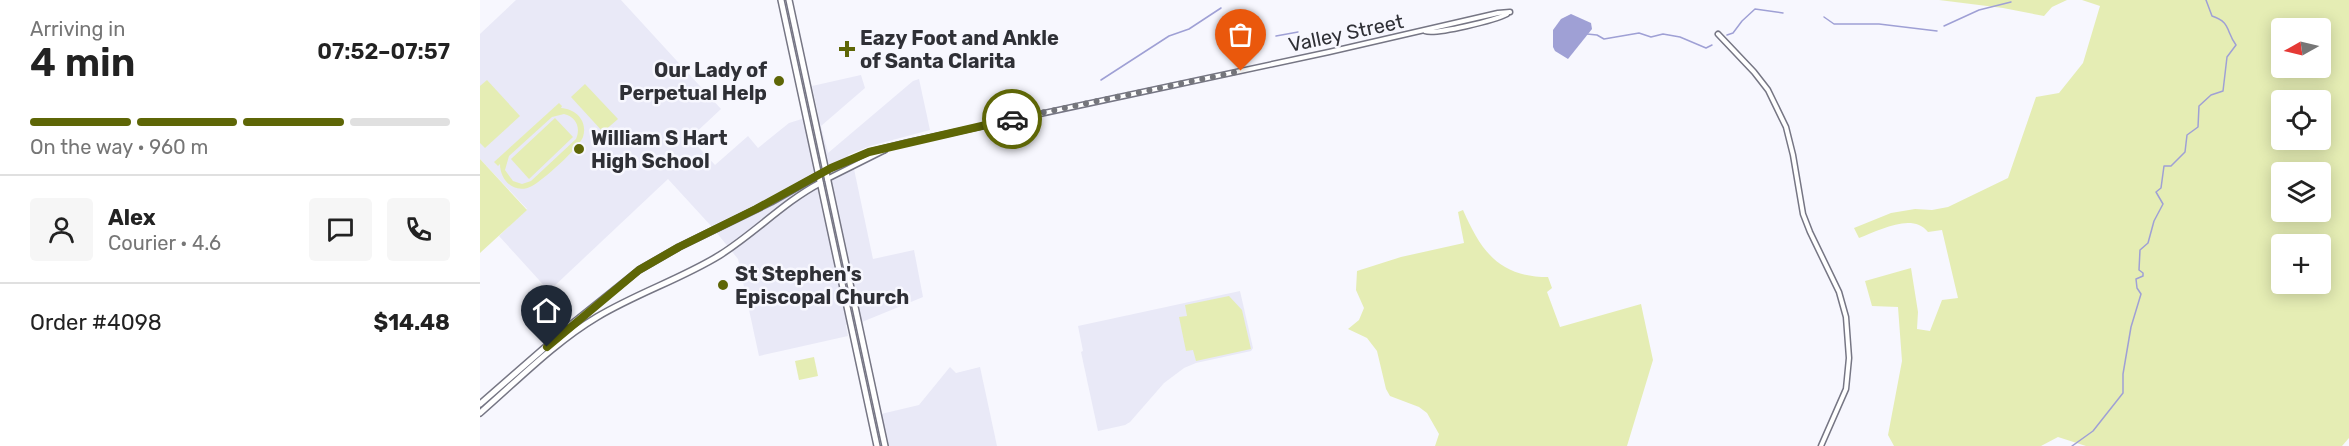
<!DOCTYPE html>
<html lang="en">
<head>
<meta charset="utf-8">
<style>
	body { margin:0; font-family:Rubik,sans-serif; background:#f6f6f6; color:#222; height:100vh; display:flex; flex-direction:column; font-size:22px; white-space:nowrap }
	* { box-sizing:border-box; margin:0 }
	p { font-size:20px; color:#767676 }
	.icon { flex:none; width:33px; height:33px; fill:none; stroke:currentColor; stroke-width:2; stroke-linecap:round; stroke-linejoin:round }
	.map { position:relative; flex:1; overflow:hidden }
	.sheet { display:flex; flex-direction:column; background:#fff; width:480px }
	.sheet>* { flex:none }
	.needle { width:39px; rotate:262deg }
	.buttons { position:absolute; left:1791px; top:18px; display:grid; gap:12px }
	.buttons a { display:grid; place-items:center; width:60px; height:60px; border-radius:6px; background:#fff; box-shadow:0 3px 15px #0003; font-size:30px }
	.pin { position:absolute; display:grid; place-items:center; width:51px; height:51px; color:#fff; margin:-62px -26px; border-radius:50% 50% 50% 0; rotate:-45deg; box-shadow:0 0 6px #0007 }
	.pin .icon { rotate:45deg }
	.courier { position:absolute; display:grid; place-items:center; width:60px; height:60px; margin:-30px; border:4px solid #5e6606; border-radius:50%; background:#fff; color:#222; box-shadow:0 2px 8px #0007 }
	.headline em { font-style:normal; font-weight:600 }
	.headline div { display:flex; flex-direction:column-reverse }
	.headline { display:flex; align-items:center; justify-content:space-between; height:102px; padding:0 30px }
	h1 { font-size:39px; font-weight:600; line-height:45px }
	.bar { display:grid; grid-template-columns:repeat(4,1fr); gap:9px 6px; align-content:center; height:72px; padding:0 30px }
	.bar i { height:8px; border-radius:4px; background:#e0e0e0 }
	.bar .active { background:#5e6606 }
	.bar p { grid-column:span 4 }
	.line { display:flex; align-items:center; gap:15px; padding:0 30px; border-top:2px solid #e0e0e0 }
	.line div { flex:1 }
	.round { display:grid; place-items:center; flex:none; width:63px; height:63px; border-radius:6px; background:#f6f6f6 }
	main { display:flex; flex:1; min-height:0 }
	.map>svg:first-child { display:block }
	.built { fill:#e9e9f7 }
	.green { fill:#e5edb4; fill-rule:evenodd }
	.water { fill:#9fa0d5 }
	.lines { fill:none; stroke-linecap:round; stroke-linejoin:round }
	.stream { stroke:#9fa0d5; stroke-width:1.5 }
	.minor-casing { stroke:#767684; stroke-width:7 }
	.major-casing { stroke:#767684; stroke-width:8 }
	.minor { stroke:#fff; stroke-width:4 }
	.major { stroke:#fff; stroke-width:5 }
	.done { stroke:#75767c; stroke-width:6; stroke-dasharray:0 10.8 }
	.route { stroke:#5e6606; stroke-width:8 }
	.poi-dot { fill:#5e6606; stroke:#f7f7fe; stroke-width:2 }
	.labels { text-anchor:middle; dominant-baseline:central; stroke-width:5; stroke-linejoin:round; paint-order:stroke }
	.street-label { font-size:20px; fill:#2f3036; stroke:#f7f7fe }
	.poi-label { font-size:20px; font-weight:bold; fill:#2f3036; stroke:#f7f7fe; text-anchor:start }
</style>
</head>
<body>
<main>
<section class="sheet">
<div class="headline"><div><h1>4 min</h1><p>Arriving in</p></div><em>07:52–07:57</em></div>
<div class="bar"><i class="active"></i><i class="active"></i><i class="active"></i><i></i><p>On the way · 960 m</p></div>
<div class="line" style="height:108px"><a class="round"><svg class="icon" aria-label="person" viewBox="0 0 24 24"><circle cx="12" cy="8" r="4"/><path d="M4 21q1-7 8-7t8 7"/></svg></a><div><b>Alex</b><p>Courier · 4.6</p></div><a class="round"><svg class="icon" aria-label="chat" viewBox="0 0 24 24"><path d="M4 5h16v11H9l-5 4z"/></svg></a><a class="round"><svg class="icon" aria-label="phone" viewBox="0 0 24 24"><path d="M5 4h4l2 5-3 2q2 4 5 5l2-3 5 2v4C11 20 4 13 5 4z"/></svg></a></div>
<div class="line" style="height:78px"><div>Order #4098</div><b>$14.48</b></div>
</section>
<div class="map">
<svg width="1869" height="446" viewBox="0 0 1869 446">
	<rect width="100%" height="100%" fill="#f7f7fe"/>
	<g class="built">
		<path d="M36 0H141L241 109 210 138 235 165 268 136 278 148 309 123 338 114 332 86 381 75 385 88 341 126 348 153 433 81 439 79 450 130 390 146 368 155 374 169 393 259 434 250 443 297 382 322 366 325 368 336 279 356 258 259 232 227 188 179 69 291 19 236 47 209 0 159V34Z"/>
		<path d="M760 291 773 348 771 351 716 363 704 368 684 383 650 422 645 425 618 431 601 352 603 351 598 326Z"/>
		<path d="M470 367 476 373 500 367 517 446H408L401 414 439 405Z"/>
	</g>
	<g class="green">
		<path d="M1459 0H1587L1572 7 1564 16 1523 8Z"/>
		<path d="M1602 0H1869V438L1862 446H1606L1578 437 1561 446H1414L1408 435 1422 361 1418 307 1392 306 1385 281 1431 268 1438 312 1437 329 1450 331 1462 300 1478 298 1462 230 1448 232C1432 212 1399 231 1379 238L1374 228 1411 213 1435 209 1452 210 1468 207 1528 178 1556 97 1579 93 1603 63 1620 6ZM1802 28H1840V68H1802ZM1802 100H1840V140H1802ZM1802 172H1840V212H1802ZM1802 244H1840V284H1802Z"/>
		<path d="M7 80 40 116 5 148 0 143V86Z"/>
		<path d="M105 84 138 119 123 132 91 97Z"/>
		<path d="M79 103 82 106 81 108C96 109 108 121 103 137 99 148 62 181 52 186 35 195 20 181 20 164L18 166 14 162ZM84 114C96 117 101 127 96 139L51 181 42 184 33 181 25 170 29 156 72 117Z"/>
		<path d="M75 118 93 137 49 179 31 159Z"/>
		<path d="M0 159 47 210 0 253Z"/>
		<path d="M983 210C1001 251 1019 277 1068 277L1072 288 1067 292 1080 327 1161 304 1173 360 1147 446H955L959 434 947 413 939 407 910 396 906 389 897 351 887 338 868 329 879 320 884 308 876 290 877 271 921 257 984 243 978 212Z"/>
		<path d="M749 296 762 310 771 349 716 361 713 350 706 351 699 317 707 316 705 305Z"/>
		<path d="M334 357 338 376 319 380 315 361Z"/>
	</g>
	<path class="water" d="M1091 14 1111 23 1112 29 1088 59 1075 51 1073 47V30L1081 19Z"/>
	<g class="lines">
		<g class="stream">
			<path d="M1344 17 1354 24H1399L1457 31"/>
			<path d="M1464 26 1499 10 1531 2"/>
			<path d="M1107 34 1117 35 1124 39 1159 33 1171 37 1183 34 1200 37 1226 48 1232 45"/>
			<path d="M1247 35 1253 33 1262 21 1275 9 1303 13"/>
			<path d="M796 36 818 32"/>
			<path d="M621 80 689 36 709 29 741 8"/>
			<path d="M1592 446 1613 431 1643 393V374L1651 327 1661 294 1657 288 1656 279 1663 276V273L1659 270 1660 250 1668 243 1674 221 1683 204 1676 192 1681 188 1684 166H1691L1705 152 1707 135 1718 127 1719 106 1731 95 1743 91 1747 57 1756 45C1746 32 1751 22 1732 16L1726 0"/>
		</g>
		<defs>
			<g id="minor">
				<path d="M945 31C956 35 1016 20 1027 14"/>
				<path d="M1238 34 1274 72 1288 90 1306 127 1313 155 1323 214 1330 232 1359 292 1366 317 1369 358 1366 389 1341 446"/>
				<path d="M345 171 389 152 429 142 849 52 1018 13 1030 12"/>
				<path d="M347 179 405 150"/>
			</g>
			<g id="major">
				<path d="M301 0 397 446"/>
				<path d="M309 0 405 446"/>
				<path d="M0 404 93 323 159 270 199 247 291 202 339 175"/>
				<path d="M0 413C38 380 75 342 117 317 157 293 201 279 240 255 275 233 304 202 340 183"/>
			</g>
		</defs>
		<use href="#minor" class="minor-casing"/>
		<use href="#major" class="major-casing"/>
		<use href="#minor" class="minor"/>
		<use href="#major" class="major"/>
	</g>
	<g class="lines">
		<path class="done" d="M532 119 761 71"/>
		<path class="route" d="M67 347 159 270 199 247 276 209 351 168 389 152 532 119"/>
	</g>
	<g class="poi-dot">
		<path d="M364 40h6v6h6v6h-6v6h-6v-6h-6v-6h6z"/>
		<circle cx="299" cy="81" r="6"/>
		<circle cx="99" cy="149" r="6"/>
		<circle cx="243" cy="285" r="6"/>
	</g>
	<g class="labels">
		<g class="street-label">
			<text transform="translate(866 33) rotate(-12)">Valley Street</text>
		</g>
		<g class="poi-label">
			<text x="380" y="38">Eazy Foot and Ankle<tspan x="380" dy="23">of Santa Clarita</tspan></text>
			<text x="287" y="70" text-anchor="end">Our Lady of<tspan x="287" dy="23">Perpetual Help</tspan></text>
			<text x="111" y="138">William S Hart<tspan x="111" dy="23">High School</tspan></text>
			<text x="255" y="274">St Stephen's<tspan x="255" dy="23">Episcopal Church</tspan></text>
		</g>
	</g>
</svg>
<div class="buttons">
<a><svg class="needle" viewBox="-14 -14 28 28"><path d="M0-13l5 13h-10z" fill="#e53935"/><path d="M0 13l5-13h-10z" fill="#767676"/></svg></a>
<a><svg class="icon" aria-label="locate" viewBox="0 0 24 24"><circle cx="12" cy="12" r="6"/><path d="M12 2v4M12 18v4M2 12h4M18 12h4"/></svg></a>
<a><svg class="icon" aria-label="layers" viewBox="0 0 24 24"><path d="M12 4l9 5-9 5-9-5zM3 14l9 5 9-5"/></svg></a>
<a>+</a>
</div>
<div class="pin" style="left:761px;top:71px;background:#ea580c"><svg class="icon" aria-label="bag" viewBox="0 0 24 24"><path d="M5 8h14l-1 12H6zM9 8a3 3 0 0 1 6 0"/></svg></div>
<div class="pin" style="left:67px;top:347px;background:#1f2937"><svg class="icon" aria-label="home" viewBox="0 0 24 24"><path d="M3 11l9-7 9 7M6 9v11h12V9"/></svg></div>
<div class="courier" style="left:532px;top:119px"><svg class="icon" aria-label="car" viewBox="0 0 24 24"><path d="M5 17H2v-5l4-1 3-4h7l3 4 3 1v5h-3M9 17h6M6 11h13"/><circle cx="7" cy="17" r="2"/><circle cx="17" cy="17" r="2"/></svg></div>
</div>
</main>
</body>
</html>
